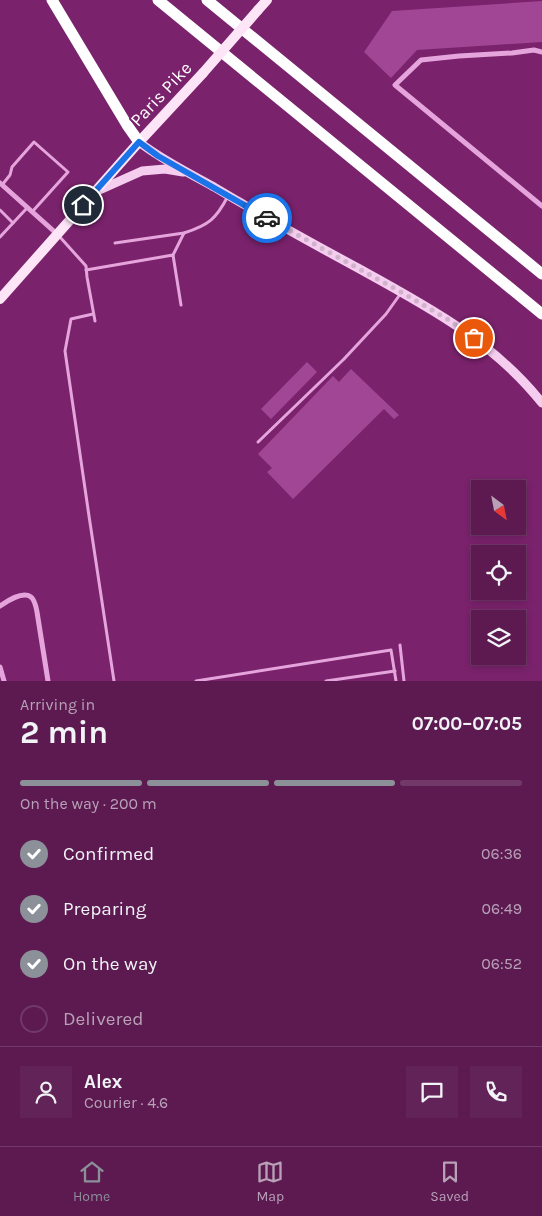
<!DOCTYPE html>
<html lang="en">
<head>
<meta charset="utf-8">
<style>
	body { margin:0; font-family:Karla,sans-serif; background:#622358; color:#f1f3f6; height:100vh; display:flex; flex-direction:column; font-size:19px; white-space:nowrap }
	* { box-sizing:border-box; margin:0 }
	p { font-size:16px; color:#b8a1b7 }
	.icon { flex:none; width:28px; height:28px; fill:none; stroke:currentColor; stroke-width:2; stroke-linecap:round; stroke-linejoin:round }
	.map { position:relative; height:681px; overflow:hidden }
	.side { display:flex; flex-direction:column; background:#5c1a51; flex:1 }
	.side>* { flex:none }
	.needle { width:32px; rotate:148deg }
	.controls { position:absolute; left:471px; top:480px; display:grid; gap:10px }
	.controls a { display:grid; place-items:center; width:55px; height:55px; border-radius:0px; background:#5c1a51; box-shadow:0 2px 8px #0003,0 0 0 1px #713868; font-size:25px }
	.pin { position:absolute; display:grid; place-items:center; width:42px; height:42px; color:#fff; margin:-21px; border:2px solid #fff; border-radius:50%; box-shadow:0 1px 5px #0007 }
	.courier { position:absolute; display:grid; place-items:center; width:50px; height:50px; margin:-25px; border:4px solid #1a73e8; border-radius:50%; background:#fff; color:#222; box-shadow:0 1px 6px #0007 }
	.summary em { font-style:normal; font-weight:700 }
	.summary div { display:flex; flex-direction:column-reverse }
	.summary { display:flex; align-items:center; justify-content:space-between; height:85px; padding:0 20px }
	h1 { font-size:32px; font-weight:700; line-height:38px }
	.bar { display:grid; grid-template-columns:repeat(4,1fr); gap:8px 5px; align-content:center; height:60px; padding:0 20px }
	.bar i { height:6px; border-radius:4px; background:#713868 }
	.bar .selected { background:#8c9099 }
	.bar p { grid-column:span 4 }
	.line { display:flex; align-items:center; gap:12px; padding:0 20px; border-top:1px solid #713868 }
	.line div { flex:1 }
	.round { display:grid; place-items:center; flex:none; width:52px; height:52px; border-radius:0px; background:#622358 }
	ol { padding:0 20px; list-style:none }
	li { display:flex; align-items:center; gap:15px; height:55px }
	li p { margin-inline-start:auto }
	li .icon { padding:5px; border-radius:50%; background:#8c9099; color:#fff; stroke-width:4 }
	li:last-child { color:#b8a1b7 }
	li i { width:28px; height:28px; border:2px solid #713868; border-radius:50% }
	.dock { display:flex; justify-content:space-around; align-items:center; height:70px; border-top:1px solid #713868; background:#5c1a51; font-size:14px; color:#b8a1b7 }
	.dock a { display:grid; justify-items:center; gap:2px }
	.dock .selected { color:#8c9099 }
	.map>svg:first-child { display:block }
	.building { fill:#a14694 }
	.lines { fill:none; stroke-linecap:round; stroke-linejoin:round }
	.lane { stroke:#e5a4dc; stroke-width:3 }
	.street { stroke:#e5a4dc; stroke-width:5 }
	.secondary { stroke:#f5cdee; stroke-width:9 }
	.primary { stroke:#fde4f7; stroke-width:10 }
	.highway { stroke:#fff; stroke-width:11 }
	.primary-bridge { stroke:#fde4f7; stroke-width:10 }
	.done { stroke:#d0b2cc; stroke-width:5; stroke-dasharray:0 9 }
	.route { stroke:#1a73e8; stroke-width:6 }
	.labels { text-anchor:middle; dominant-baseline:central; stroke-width:4; stroke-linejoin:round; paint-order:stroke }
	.street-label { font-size:18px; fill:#fff; stroke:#7a226c }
</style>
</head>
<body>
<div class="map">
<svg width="542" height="681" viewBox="0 0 542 681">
	<rect width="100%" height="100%" fill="#7a226c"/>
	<g class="building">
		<path d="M542 1V42L417 50 391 78 364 52 392 11Z"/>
		<path d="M307 362 317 372 271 419 261 409Z"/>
		<path d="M351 369 399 415 394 419 384 409 293 499 267 472 272 468 258 454 333 376 339 382Z"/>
	</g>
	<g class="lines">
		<g class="lane">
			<path d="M2 185 10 175 12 167 34 142 68 172 32 212"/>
			<path d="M0 210 13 223"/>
			<path d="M59 236 86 266 87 277 95 321"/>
			<path d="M0 237 27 208"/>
			<path d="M115 243 184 233C209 225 216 219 228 196"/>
			<path d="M173 255 184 233"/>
			<path d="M86 270 173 255 181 305"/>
			<path d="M93 314 71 319 65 351 89 516 114 681"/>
			<path d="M258 442 344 359 386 314 401 293"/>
			<path d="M400 645 404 681"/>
			<path d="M196 681 391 650 396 681"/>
			<path d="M326 681 395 671"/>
		</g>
		<g class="street">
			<path d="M542 52 534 50 512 53 459 56 421 60 395 85 542 206"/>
			<path d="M0 183 57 234"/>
			<path d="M0 606C7 601 23 591 31 597 35 600 36 607 37 612L48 681"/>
			<path d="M0 667 4 681"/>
		</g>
		<g class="secondary">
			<path d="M139 142C162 160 189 173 214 187 261 215 308 241 356 267 425 305 492 340 542 403"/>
			<path d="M95 192 142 171 165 169 183 172"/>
		</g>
		<g class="primary">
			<path d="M258 10 267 0"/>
			<path d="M0 299 139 142 203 73"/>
		</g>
		<g class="highway">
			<path d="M52 0 127 125 139 142"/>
			<path d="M158 0 542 314"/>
			<path d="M207 0 542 274"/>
		</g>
		<path class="primary-bridge" d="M203 73 258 10"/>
	</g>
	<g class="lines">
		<path class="done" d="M267 218 401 292 449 320 474 338"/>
		<path class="route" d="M83 205 139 142 158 156 267 218"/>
	</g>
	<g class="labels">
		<g class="street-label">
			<text transform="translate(161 94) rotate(-47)">Paris Pike</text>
		</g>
	</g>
</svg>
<div class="controls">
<a><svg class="needle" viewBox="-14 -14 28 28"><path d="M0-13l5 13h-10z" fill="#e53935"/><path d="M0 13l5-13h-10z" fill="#b8a1b7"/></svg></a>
<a><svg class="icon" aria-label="locate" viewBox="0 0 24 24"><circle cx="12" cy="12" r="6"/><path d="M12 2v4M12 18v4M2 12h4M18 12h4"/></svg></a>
<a><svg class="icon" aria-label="layers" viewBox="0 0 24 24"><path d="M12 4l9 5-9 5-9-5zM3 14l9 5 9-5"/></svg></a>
</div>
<div class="pin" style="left:474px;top:338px;background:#ea580c"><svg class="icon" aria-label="bag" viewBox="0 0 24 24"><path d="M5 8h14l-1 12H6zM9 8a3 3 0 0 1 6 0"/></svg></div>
<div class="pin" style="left:83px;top:205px;background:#1f2937"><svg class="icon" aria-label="home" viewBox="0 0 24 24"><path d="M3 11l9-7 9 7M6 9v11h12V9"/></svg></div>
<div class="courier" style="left:267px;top:218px"><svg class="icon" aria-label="car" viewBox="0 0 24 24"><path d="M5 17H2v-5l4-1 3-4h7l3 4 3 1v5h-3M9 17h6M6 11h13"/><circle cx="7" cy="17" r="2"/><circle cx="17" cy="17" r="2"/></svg></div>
</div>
<section class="side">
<div class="summary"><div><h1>2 min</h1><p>Arriving in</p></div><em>07:00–07:05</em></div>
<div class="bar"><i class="selected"></i><i class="selected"></i><i class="selected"></i><i></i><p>On the way · 200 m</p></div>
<ol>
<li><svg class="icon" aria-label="check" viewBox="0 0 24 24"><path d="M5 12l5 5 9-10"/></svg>Confirmed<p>06:36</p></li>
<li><svg class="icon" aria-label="check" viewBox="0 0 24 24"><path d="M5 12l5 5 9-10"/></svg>Preparing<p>06:49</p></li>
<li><svg class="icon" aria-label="check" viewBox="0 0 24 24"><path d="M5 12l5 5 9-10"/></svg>On the way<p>06:52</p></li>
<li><i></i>Delivered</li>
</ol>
<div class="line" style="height:90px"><a class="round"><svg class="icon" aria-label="person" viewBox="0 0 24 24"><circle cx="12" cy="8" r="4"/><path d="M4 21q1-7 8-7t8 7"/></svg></a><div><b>Alex</b><p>Courier · 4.6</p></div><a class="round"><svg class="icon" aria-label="chat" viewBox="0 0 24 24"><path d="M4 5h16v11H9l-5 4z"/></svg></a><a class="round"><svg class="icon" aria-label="phone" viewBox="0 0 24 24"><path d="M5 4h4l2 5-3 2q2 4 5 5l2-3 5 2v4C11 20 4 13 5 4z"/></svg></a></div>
</section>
<nav class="dock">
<a class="selected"><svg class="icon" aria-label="home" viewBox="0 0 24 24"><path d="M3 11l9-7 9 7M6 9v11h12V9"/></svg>Home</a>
<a><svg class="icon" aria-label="map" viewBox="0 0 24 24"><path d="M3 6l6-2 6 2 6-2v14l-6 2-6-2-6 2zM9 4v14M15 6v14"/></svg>Map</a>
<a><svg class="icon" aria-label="saved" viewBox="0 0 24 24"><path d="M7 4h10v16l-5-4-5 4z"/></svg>Saved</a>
</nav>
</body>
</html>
